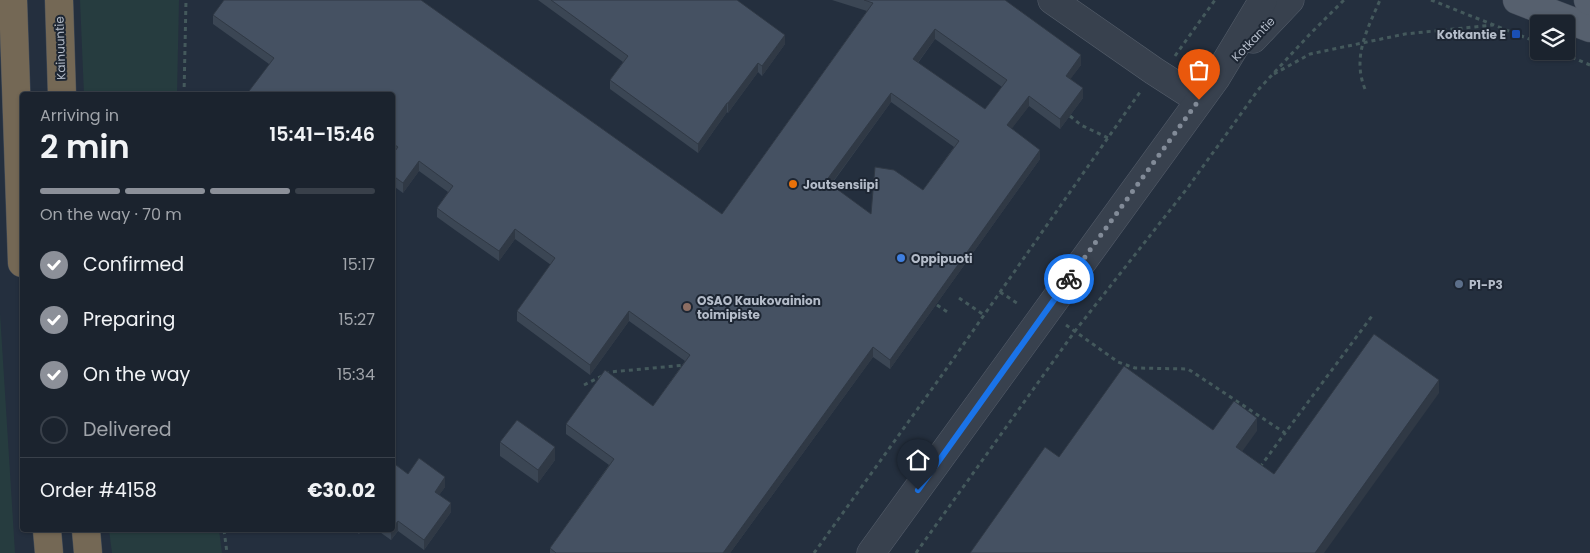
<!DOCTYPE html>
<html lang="en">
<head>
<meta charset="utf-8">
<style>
	body { margin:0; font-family:Poppins,sans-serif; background:#282f3a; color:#f1f3f6; height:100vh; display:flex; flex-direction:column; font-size:19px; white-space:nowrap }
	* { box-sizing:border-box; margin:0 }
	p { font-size:16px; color:#a0a4aa }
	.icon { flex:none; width:28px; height:28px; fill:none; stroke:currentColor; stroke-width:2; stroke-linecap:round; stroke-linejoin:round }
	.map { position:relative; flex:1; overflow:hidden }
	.side { position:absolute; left:20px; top:92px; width:375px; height:440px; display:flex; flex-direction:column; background:#1b232e; border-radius:5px; box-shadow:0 1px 4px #0004,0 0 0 1px #39404a }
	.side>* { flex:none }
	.fabs { position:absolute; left:1530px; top:15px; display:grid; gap:10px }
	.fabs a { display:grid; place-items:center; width:45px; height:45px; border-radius:5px; background:#1b232e; box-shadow:0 1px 4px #0004,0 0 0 1px #39404a; font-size:25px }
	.pin { position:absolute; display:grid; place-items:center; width:42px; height:42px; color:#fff; margin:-51px -21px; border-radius:50% 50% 50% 0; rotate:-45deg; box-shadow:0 0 5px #0007 }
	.pin .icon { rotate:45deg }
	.courier { position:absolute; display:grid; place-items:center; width:50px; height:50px; margin:-25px; border:4px solid #1a73e8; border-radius:50%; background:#fff; color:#222; box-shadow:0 1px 6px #0007 }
	.summary em { font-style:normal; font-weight:600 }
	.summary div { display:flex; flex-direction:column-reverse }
	.summary { display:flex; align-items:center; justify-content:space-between; height:85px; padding:0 20px }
	h1 { font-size:32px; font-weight:600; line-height:38px }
	.bar { display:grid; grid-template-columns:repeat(4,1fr); gap:8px 5px; align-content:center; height:60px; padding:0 20px }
	.bar i { height:6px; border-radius:4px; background:#39404a }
	.bar .active { background:#8c9099 }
	.bar p { grid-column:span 4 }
	.line { display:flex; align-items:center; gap:12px; padding:0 20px; border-top:1px solid #39404a }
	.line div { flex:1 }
	ol { padding:0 20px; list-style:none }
	li { display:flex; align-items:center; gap:15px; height:55px }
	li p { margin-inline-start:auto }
	li .icon { padding:5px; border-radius:50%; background:#8c9099; color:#fff; stroke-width:4 }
	li:last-child { color:#a0a4aa }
	li i { width:28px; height:28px; border:2px solid #39404a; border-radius:50% }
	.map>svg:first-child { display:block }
	.green { fill:#263c3f }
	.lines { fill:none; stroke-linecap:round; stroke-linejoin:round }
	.minor-casing { stroke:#565f6c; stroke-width:29 }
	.major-casing { stroke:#414a57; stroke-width:29 }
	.highway-casing { stroke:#434c59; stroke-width:29 }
	.path { stroke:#44595c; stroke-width:3; stroke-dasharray:4 4; stroke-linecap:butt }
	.minor { stroke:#38414e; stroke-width:28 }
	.major { stroke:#56606e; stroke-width:28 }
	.highway { stroke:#746855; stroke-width:28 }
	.wall { fill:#3b4654; fill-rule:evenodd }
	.shaded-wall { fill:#303945 }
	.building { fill:#455162; stroke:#303945; fill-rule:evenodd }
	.done { stroke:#828b98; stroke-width:5; stroke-dasharray:0 9 }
	.route { stroke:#1a73e8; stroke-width:6 }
	.transit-dot { fill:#1a4fb4; stroke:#1d2633; stroke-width:2 }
	.food-dot { fill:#e8710a; stroke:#1d2633; stroke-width:2 }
	.shop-dot { fill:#3f7fe0; stroke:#1d2633; stroke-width:2 }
	.service-dot { fill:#5c6f8a; stroke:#1d2633; stroke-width:2 }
	.education-dot { fill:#8d6e63; stroke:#1d2633; stroke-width:2 }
	.labels { text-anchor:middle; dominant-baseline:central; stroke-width:4; stroke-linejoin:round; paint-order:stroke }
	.poi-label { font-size:12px; font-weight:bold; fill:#b4bcc9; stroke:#1d2633; text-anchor:start }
	.street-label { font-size:12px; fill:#b4bcc9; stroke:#1d2633 }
</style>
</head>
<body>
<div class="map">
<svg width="1590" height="553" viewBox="0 0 1590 553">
	<rect width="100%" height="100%" fill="#242f3e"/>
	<g class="green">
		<path d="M80 0H179L177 95H84Z"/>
		<path d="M0 313 15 553H0Z"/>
		<path d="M109 530H219L222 553H112Z"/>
	</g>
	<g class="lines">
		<defs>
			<g id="minor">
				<path d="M1052 0 1154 71 1199 100"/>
				<path d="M1253 39 1290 0"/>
				<path d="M871 553 1216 78 1263 0"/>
			</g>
			<g id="major">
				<path d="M1517 0 1590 28"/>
				<path d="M1588 0 1590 1"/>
			</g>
			<g id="highway">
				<path d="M13 0 22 263"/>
				<path d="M59 0 62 95"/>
				<path d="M47 530 49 553"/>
				<path d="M86 530 88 553"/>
			</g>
		</defs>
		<use href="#minor" class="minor-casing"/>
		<use href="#major" class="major-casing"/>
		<use href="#highway" class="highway-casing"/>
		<g class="path">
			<path d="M1431 0 1539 43"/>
			<path d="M1557 51 1590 65"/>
			<path d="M1175 56 1215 0"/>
			<path d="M1274 74 1310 54 1405 34 1493 25"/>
			<path d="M1365 89C1352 57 1367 30 1380 0"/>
			<path d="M184 95 186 0"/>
			<path d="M1070 116 1081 125 1108 138"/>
			<path d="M1000 292 1020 305"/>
			<path d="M959 298 984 315"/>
			<path d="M937 305 949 313"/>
			<path d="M1066 325 1118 362 1135 368 1188 369 1285 433 1372 316"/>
			<path d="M584 385 610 372 686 365"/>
			<path d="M1260 467 1285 433"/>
			<path d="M224 530 227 553"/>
			<path d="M814 553 947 368 1140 92"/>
			<path d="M916 553 1075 331 1189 186 1258 90 1310 34 1344 0"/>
		</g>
		<use href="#minor" class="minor"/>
		<use href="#major" class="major"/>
		<use href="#highway" class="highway"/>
	</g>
	<g class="wall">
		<path d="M538 0H737L785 44 762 76 758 72 728 113 727 112 698 153 610 89V80L623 62Z"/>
		<path d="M832 0H1005L1081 65 1070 79 1083 98 1060 129 1029 106 1011 129 1040 159 890 369 873 357 730 553H550V548L609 465 566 434V424L653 406 685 361 629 321 590 375 517 321V311L551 265 515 239 499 261 455 230 437 217V208L448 192 419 171 403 193 392 185V155L394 153H392V95L269 64 213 24V15L722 214 867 11ZM935 39 1002 87 985 109 918 63ZM891 102 954 147 923 190 871 214 831 185Z"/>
		<path d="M500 442 555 460 538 483 500 456Z"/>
		<path d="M408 474 445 487 439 495 451 512 424 550 398 531 391 540 377 530H392Z"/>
		<path d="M354 530H362L359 534Z"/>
	</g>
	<g class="shaded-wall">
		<path d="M935 29V39L913 69V59Z"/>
		<path d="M785 35V44L762 76V66Z"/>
		<path d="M1081 55V65L1066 85V76Z"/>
		<path d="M758 63V72L728 113V103Z"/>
		<path d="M1083 88V98L1060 129V119Z"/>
		<path d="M891 93V102L826 191V181Z"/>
		<path d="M1029 96V106L1007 135V125Z"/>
		<path d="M727 103V112L698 153V144Z"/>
		<path d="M1040 150V159L890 369V360Z"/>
		<path d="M419 161V171L403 193V183Z"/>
		<path d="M515 229V239L499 261V251Z"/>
		<path d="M629 311V321L590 375V365Z"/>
		<path d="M873 347V357L730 553H723Z"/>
		<path d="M1439 380V393L1324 553H1315Z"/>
		<path d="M1257 418V431L1236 460V447Z"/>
		<path d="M555 447V460L538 483V470Z"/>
		<path d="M445 477V487L435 501V492Z"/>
		<path d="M451 503V512L424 550V540Z"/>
		<path d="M398 521V531L391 540V531Z"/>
	</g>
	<g class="building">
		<path d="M224 0H421L722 214 873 3 864 0H1005L1081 55 1066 76 1083 88 1060 119 1029 96 1007 125 1040 150 890 360 873 347 723 553H556L550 548 614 459 566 424 605 370 653 406 690 355 629 311 590 365 517 311 555 258 515 229 499 251 455 221 437 208 453 186 419 161 403 183 392 175V155L398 147 392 143V95H246L274 58 213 15ZM935 29 1007 80 985 109 913 59ZM891 93 959 141 923 190 894 170 875 167 871 214 826 181Z"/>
		<path d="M551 0H737L785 35 762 66 758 63 728 103H727L698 144 610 80 628 56Z"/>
		<path d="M1374 334 1439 380 1315 553H970L1045 447 1059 457 1124 366 1213 430 1234 401 1257 418 1236 447 1274 474Z"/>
		<path d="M517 420 555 447 538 470 500 442Z"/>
		<path d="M419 458 445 477 435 492 451 503 424 540 398 521 392 529V462L408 474Z"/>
	</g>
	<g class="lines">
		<path class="done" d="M1069 279 1199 100"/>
		<path class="route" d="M918 490 1069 279"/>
	</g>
	<rect class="transit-dot" x="1511" y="29" width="10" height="10" rx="2.5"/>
	<circle class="food-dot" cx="793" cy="184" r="5"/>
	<circle class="shop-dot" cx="901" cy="258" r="5"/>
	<circle class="service-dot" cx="1459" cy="284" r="5"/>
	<circle class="education-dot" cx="687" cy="307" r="5"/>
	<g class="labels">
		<g class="poi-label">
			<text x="1506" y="34" text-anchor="end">Kotkantie E</text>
			<text x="803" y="184">Joutsensiipi</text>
			<text x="911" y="258">Oppipuoti</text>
			<text x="1469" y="284">P1-P3</text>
			<text x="697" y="300">OSAO Kaukovainion<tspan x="697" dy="14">toimipiste</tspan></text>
		</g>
		<g class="street-label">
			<text transform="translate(1253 39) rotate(-46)">Kotkantie</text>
			<text transform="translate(60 48) rotate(-92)">Kainuuntie</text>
		</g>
	</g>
</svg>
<div class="fabs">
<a><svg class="icon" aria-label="layers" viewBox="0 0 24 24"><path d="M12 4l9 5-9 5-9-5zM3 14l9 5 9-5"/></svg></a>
</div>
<div class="pin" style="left:1199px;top:100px;background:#ea580c"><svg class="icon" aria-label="bag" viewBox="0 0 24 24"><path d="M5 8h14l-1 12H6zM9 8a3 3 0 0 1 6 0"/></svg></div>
<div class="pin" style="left:918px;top:490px;background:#1f2937"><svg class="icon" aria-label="home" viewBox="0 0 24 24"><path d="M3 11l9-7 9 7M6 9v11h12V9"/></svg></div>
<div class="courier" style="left:1069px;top:279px"><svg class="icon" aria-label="bike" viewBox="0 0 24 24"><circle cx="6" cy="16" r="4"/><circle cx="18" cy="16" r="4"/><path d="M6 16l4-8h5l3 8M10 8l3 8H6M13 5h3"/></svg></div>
<section class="side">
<div class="summary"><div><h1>2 min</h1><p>Arriving in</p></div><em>15:41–15:46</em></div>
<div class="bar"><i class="active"></i><i class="active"></i><i class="active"></i><i></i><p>On the way · 70 m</p></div>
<ol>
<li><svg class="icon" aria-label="check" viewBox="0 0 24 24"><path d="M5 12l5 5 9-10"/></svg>Confirmed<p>15:17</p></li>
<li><svg class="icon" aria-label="check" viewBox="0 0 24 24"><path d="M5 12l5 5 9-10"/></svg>Preparing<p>15:27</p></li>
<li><svg class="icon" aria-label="check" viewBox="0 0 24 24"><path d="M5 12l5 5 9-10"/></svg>On the way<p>15:34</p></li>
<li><i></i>Delivered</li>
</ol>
<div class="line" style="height:65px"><div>Order #4158</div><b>€30.02</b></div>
</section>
</div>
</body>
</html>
